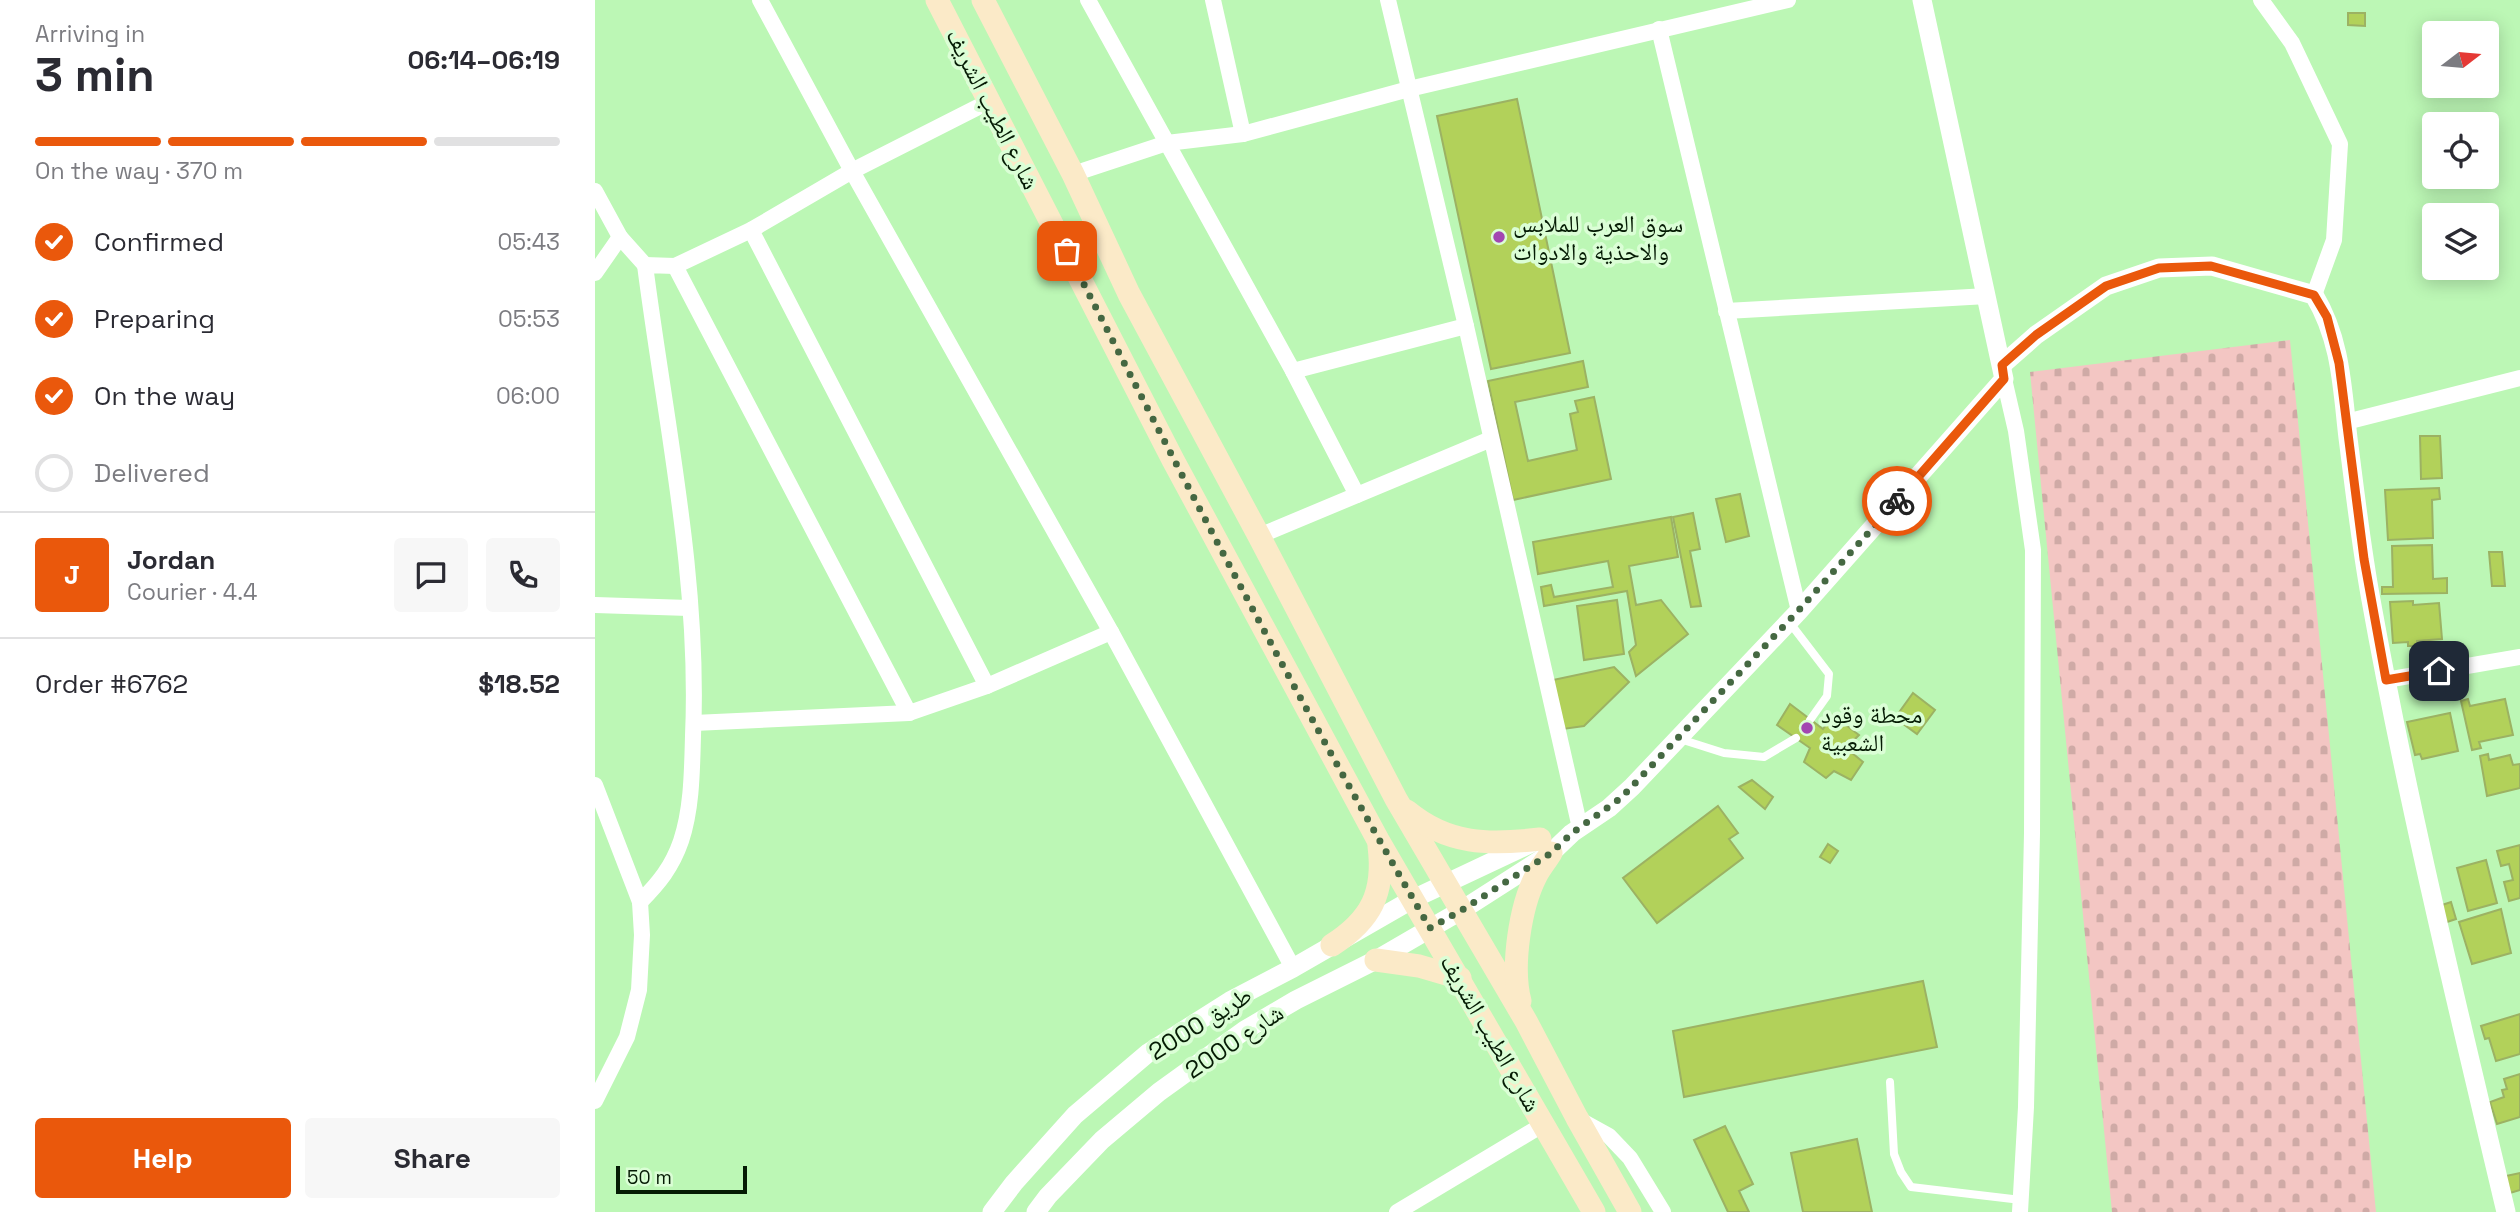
<!DOCTYPE html>
<html lang="en">
<head>
<meta charset="utf-8">
<style>
	body { margin:0; font-family:"Space Grotesk","Noto Naskh Arabic",sans-serif; background:#f7f7f7; color:#2b2b33; height:100vh; display:flex; flex-direction:column; font-size:26px; white-space:nowrap }
	* { box-sizing:border-box; margin:0 }
	p { font-size:23px; color:#7c7c81 }
	.icon { flex:none; width:38px; height:38px; fill:none; stroke:currentColor; stroke-width:2; stroke-linecap:round; stroke-linejoin:round }
	.map { position:relative; flex:1; overflow:hidden }
	.details { display:flex; flex-direction:column; background:#fff; width:595px }
	.details>* { flex:none }
	.needle { width:46px; rotate:74deg }
	.tools { position:absolute; left:1827px; top:21px; display:grid; gap:14px }
	.tools a { display:grid; place-items:center; width:77px; height:77px; border-radius:7px; background:#fff; box-shadow:0 4px 18px #0003; font-size:35px }
	.scale { position:absolute; left:21px; bottom:18px; width:131px; box-sizing:border-box; padding-left:7px; border:4px solid #051b04; border-top:0; font-size:19px; line-height:24px; white-space:nowrap; color:#051b04; -webkit-text-stroke:5px #dbfed6; paint-order:stroke }
	.pin { position:absolute; display:grid; place-items:center; width:60px; height:60px; color:#fff; margin:-30px; border-radius:14px; box-shadow:0 4px 10px #0006 }
	.courier { position:absolute; display:grid; place-items:center; width:70px; height:70px; margin:-35px; border:5px solid #ea580c; border-radius:50%; background:#fff; color:#222; box-shadow:0 2px 9px #0007 }
	.headline em { font-style:normal; font-weight:600 }
	.headline div { display:flex; flex-direction:column-reverse }
	.headline { display:flex; align-items:center; justify-content:space-between; height:119px; padding:0 35px }
	h1 { font-size:46px; font-weight:600; line-height:52px }
	.bar { display:grid; grid-template-columns:repeat(4,1fr); gap:10px 7px; align-content:center; height:84px; padding:0 35px }
	.bar i { height:9px; border-radius:5px; background:#e1e1e2 }
	.bar .active { background:#ea580c }
	.bar p { grid-column:span 4 }
	.line { display:flex; align-items:center; gap:18px; padding:0 35px; border-top:2px solid #e1e1e2 }
	.line div { flex:1 }
	.round { display:grid; place-items:center; flex:none; width:74px; height:74px; border-radius:7px; background:#f7f7f7 }
	ol { padding:0 35px; list-style:none }
	li { display:flex; align-items:center; gap:21px; height:77px }
	li p { margin-inline-start:auto }
	li .icon { padding:7px; border-radius:50%; background:#ea580c; color:#fff; stroke-width:4 }
	li:last-child { color:#7c7c81 }
	li i { width:38px; height:38px; border:4px solid #e1e1e2; border-radius:50% }
	.action { display:flex; gap:14px; margin-top:auto; padding:14px 35px }
	.action a { flex:1; height:80px; border-radius:7px; background:#ea580c; color:#fff; font-size:28px; font-weight:600; line-height:80px; text-align:center }
	.action a+a { background:#f7f7f7; color:#2b2b33 }
	main { display:flex; flex:1; min-height:0 }
	.map>svg:first-child { display:block }
	.cemetery { fill:url(#cemetery-stones) }
	.building { fill:#b2d15a; stroke:#9cb263; stroke-width:2 }
	.lines { fill:none; stroke-linecap:round; stroke-linejoin:round }
	.service { stroke:#fff; stroke-width:8 }
	.minor { stroke:#fff; stroke-width:16 }
	.tertiary { stroke:#fff; stroke-width:19 }
	.secondary { stroke:#fbeac8; stroke-width:23 }
	.done { stroke:#456842; stroke-width:7; stroke-dasharray:0 12.6 }
	.route { stroke:#ea580c; stroke-width:9 }
	.poi-dot { fill:#a347b1; stroke:#dbfed6; stroke-width:2.5 }
	.labels { text-anchor:middle; dominant-baseline:central; stroke-width:7; stroke-linejoin:round; paint-order:stroke }
	.street-label { font-size:24px; fill:#051b04; stroke:#dbfed6 }
	.poi-label { font-size:24px; fill:#051b04; stroke:#dbfed6; text-anchor:start }
</style>
</head>
<body>
<main>
<section class="details">
<div class="headline"><div><h1>3 min</h1><p>Arriving in</p></div><em>06:14–06:19</em></div>
<div class="bar"><i class="active"></i><i class="active"></i><i class="active"></i><i></i><p>On the way · 370 m</p></div>
<ol>
<li><svg class="icon" aria-label="check" viewBox="0 0 24 24"><path d="M5 12l5 5 9-10"/></svg>Confirmed<p>05:43</p></li>
<li><svg class="icon" aria-label="check" viewBox="0 0 24 24"><path d="M5 12l5 5 9-10"/></svg>Preparing<p>05:53</p></li>
<li><svg class="icon" aria-label="check" viewBox="0 0 24 24"><path d="M5 12l5 5 9-10"/></svg>On the way<p>06:00</p></li>
<li><i></i>Delivered</li>
</ol>
<div class="line" style="height:126px"><b class="round" style="background:#ea580c;color:#fff">J</b><div><b>Jordan</b><p>Courier · 4.4</p></div><a class="round"><svg class="icon" aria-label="chat" viewBox="0 0 24 24"><path d="M4 5h16v11H9l-5 4z"/></svg></a><a class="round"><svg class="icon" aria-label="phone" viewBox="0 0 24 24"><path d="M5 4h4l2 5-3 2q2 4 5 5l2-3 5 2v4C11 20 4 13 5 4z"/></svg></a></div>
<div class="line" style="height:91px"><div>Order #6762</div><b>$18.52</b></div>
<div class="action"><a>Help</a><a>Share</a></div>
</section>
<div class="map">
<svg width="1925" height="1212" viewBox="0 0 1925 1212">
	<defs>
		<pattern id="cemetery-stones" width="16" height="16" patternUnits="userSpaceOnUse" patternTransform="scale(1.75)"><rect width="16" height="16" fill="#f3c6c3"/><path d="M2 7V4a2 2 0 0 1 4 0v3zM10 15v-3a2 2 0 0 1 4 0v3z" fill="#cfaaa6"/></pattern>
	</defs>
	<rect width="100%" height="100%" fill="#bcf7b5"/>
	<path class="cemetery" d="M1695 340 1781 1212H1517L1435 372Z"/>
	<g class="building">
		<path d="M1753 13H1770V26L1753 25Z"/>
		<path d="M922 99 975 353 896 369 842 116Z"/>
		<path d="M1848 204 1879 205V215H1848Z"/>
		<path d="M988 361 993 387 920 402 933 461 982 450 975 414 983 412 980 401 999 397 1016 479 918 500 893 381Z"/>
		<path d="M1825 436H1845L1847 478 1826 479Z"/>
		<path d="M1844 488 1845 499 1837 500 1838 538 1793 540 1790 490Z"/>
		<path d="M1145 494 1154 536 1131 542 1121 499Z"/>
		<path d="M1098 513 1105 549 1095 551 1106 606 1096 607 1078 517Z"/>
		<path d="M1076 517 1083 557 1034 566 1041 605 1066 600 1093 634 1041 676 1034 652 1041 645 1032 591 949 606 946 587 956 585 959 597 1018 587 1013 561 943 574 938 542Z"/>
		<path d="M1837 545 1838 579 1852 578V593L1787 594V587H1798L1797 546Z"/>
		<path d="M1894 552H1907L1910 586H1897Z"/>
		<path d="M1022 600 1029 654 989 660 982 606Z"/>
		<path d="M1818 601V605L1844 603 1847 639 1822 641V646H1813V642L1798 643 1795 602Z"/>
		<path d="M1019 667 1034 682 989 726 968 729 958 680Z"/>
		<path d="M1318 693 1340 710 1322 734 1300 718Z"/>
		<path d="M1873 699 1875 706 1910 699 1918 735 1884 742 1886 748 1877 750 1866 701Z"/>
		<path d="M1195 704 1228 729 1238 715 1264 735 1251 748 1268 762 1256 780 1239 771 1231 778 1209 762 1215 748 1182 725Z"/>
		<path d="M1855 713 1863 751 1827 759 1825 754 1820 755 1812 722Z"/>
		<path d="M1893 754 1894 760 1915 755 1918 765 1925 764V788L1892 796 1885 756Z"/>
		<path d="M1157 780 1178 797 1170 809 1144 787Z"/>
		<path d="M1123 806 1143 833 1134 839 1148 858 1062 923 1028 878Z"/>
		<path d="M1233 844 1243 851 1235 863 1225 857Z"/>
		<path d="M1925 845V898L1914 901 1909 882 1918 880 1914 864 1906 866 1902 851Z"/>
		<path d="M1891 860 1902 903 1873 911 1862 868Z"/>
		<path d="M1856 902 1861 919 1849 923 1844 906Z"/>
		<path d="M1906 909 1916 953 1877 964 1864 922Z"/>
		<path d="M1328 981 1342 1047 1089 1097 1078 1031Z"/>
		<path d="M1925 1014V1054L1901 1061 1894 1038 1890 1039 1886 1026Z"/>
		<path d="M1925 1074V1117L1902 1124 1895 1102 1909 1097 1907 1090 1912 1089 1909 1079Z"/>
		<path d="M1130 1126 1158 1184 1144 1191 1154 1212H1133L1099 1140Z"/>
		<path d="M1262 1139 1277 1212H1208L1196 1153Z"/>
		<path d="M1925 1173V1190L1915 1193 1911 1176Z"/>
	</g>
	<g class="lines">
		<g class="service">
			<path d="M1195 623 1234 674 1232 696 1215 720"/>
			<path d="M1085 739 1129 753 1169 757 1201 738"/>
			<path d="M1295 1082 1299 1154 1306 1172 1316 1187 1426 1200"/>
		</g>
		<g class="minor">
			<path d="M165 0 257 171 516 632 698 968"/>
			<path d="M493 0 698 371 762 495"/>
			<path d="M618 0 648 134"/>
			<path d="M793 0 871 326 985 828"/>
			<path d="M1666 0 1697 43 1745 144 1739 240 1719 295"/>
			<path d="M1064 29 1204 611"/>
			<path d="M478 174 572 143 648 134 814 89 1193 0"/>
			<path d="M0 191 25 237 50 265"/>
			<path d="M156 230 392 686 516 632"/>
			<path d="M80 266 314 713 392 686"/>
			<path d="M0 273 25 237"/>
			<path d="M1131 311 1392 296"/>
			<path d="M698 371 871 326"/>
			<path d="M1409 379 1421 431 1438 550 1437 833 1431 1107 1425 1212"/>
			<path d="M1751 422 1925 378"/>
			<path d="M664 536 896 439"/>
			<path d="M0 605 94 608"/>
			<path d="M1791 680 1925 657"/>
			<path d="M99 723 314 713"/>
			<path d="M0 785 45 902 47 935 44 990 32 1037 0 1101"/>
			<path d="M45 902C64 883 77 867 86 841 97 808 97 770 98 736 105 578 70 421 50 265L80 266 156 230 257 171 395 101"/>
			<path d="M985 1120 1014 1136 1035 1158 1068 1212"/>
			<path d="M802 1212 949 1124"/>
		</g>
		<g class="tertiary">
			<path d="M1407 365 1441 335 1511 286 1564 268 1617 266 1719 295C1746 340 1747 386 1753 438 1760 492 1766 546 1776 600 1813 806 1863 1009 1911 1212"/>
			<path d="M397 1212 419 1183 480 1115 553 1053 635 1001 698 968 818 899 939 842"/>
			<path d="M441 1212 453 1196 507 1140 564 1092 650 1030 701 1000 781 960 867 910 956 853 977 833 1014 808 1037 787 1204 611 1409 379 1327 0"/>
		</g>
		<g class="secondary">
			<path d="M342 0 578 460 783 840 999 1212"/>
			<path d="M388 0 478 174 534 294 664 536 801 799 931 1021 982 1118 1035 1212"/>
			<path d="M812 811C853 845 894 845 945 839"/>
			<path d="M737 945C776 920 790 893 784 846"/>
			<path d="M781 960 824 966 865 978"/>
			<path d="M925 1001C916 967 925 907 941 876 945 868 951 861 956 853"/>
		</g>
	</g>
	<g class="lines">
		<path class="done" d="M472 251C588 479 706 707 835 928L867 910 956 853 977 833 1026 798 1203 611 1302 501"/>
		<path class="route" d="M1302 501 1409 379 1407 365 1441 335 1511 286 1564 268 1616 266 1719 295 1732 317 1744 363 1769 559 1791 680 1844 671"/>
	</g>
	<g class="poi-dot">
		<circle cx="904" cy="237" r="7"/>
		<circle cx="1212" cy="728" r="7"/>
	</g>
	<g class="labels">
		<g class="street-label">
			<text transform="translate(398 109) rotate(63)">شارع الطيب الشريف</text>
			<text transform="translate(605 1023) rotate(-32)">طريق 2000</text>
			<text transform="translate(896 1033) rotate(60)">شارع الطيب الشريف</text>
			<text transform="translate(639 1041) rotate(-34)">شارع 2000</text>
		</g>
		<g class="poi-label">
			<text x="918" y="223">سوق العرب للملابس<tspan x="918" dy="28">والاحذية والادوات</tspan></text>
			<text x="1226" y="714">محطة وقود<tspan x="1226" dy="28">الشعبية</tspan></text>
		</g>
	</g>
</svg>
<div class="tools">
<a><svg class="needle" viewBox="-14 -14 28 28"><path d="M0-13l5 13h-10z" fill="#e53935"/><path d="M0 13l5-13h-10z" fill="#7c7c81"/></svg></a>
<a><svg class="icon" aria-label="locate" viewBox="0 0 24 24"><circle cx="12" cy="12" r="6"/><path d="M12 2v4M12 18v4M2 12h4M18 12h4"/></svg></a>
<a><svg class="icon" aria-label="layers" viewBox="0 0 24 24"><path d="M12 4l9 5-9 5-9-5zM3 14l9 5 9-5"/></svg></a>
</div>
<div class="scale">50 m</div>
<div class="pin" style="left:472px;top:251px;background:#ea580c"><svg class="icon" aria-label="bag" viewBox="0 0 24 24"><path d="M5 8h14l-1 12H6zM9 8a3 3 0 0 1 6 0"/></svg></div>
<div class="pin" style="left:1844px;top:671px;background:#1f2937"><svg class="icon" aria-label="home" viewBox="0 0 24 24"><path d="M3 11l9-7 9 7M6 9v11h12V9"/></svg></div>
<div class="courier" style="left:1302px;top:501px"><svg class="icon" aria-label="bike" viewBox="0 0 24 24"><circle cx="6" cy="16" r="4"/><circle cx="18" cy="16" r="4"/><path d="M6 16l4-8h5l3 8M10 8l3 8H6M13 5h3"/></svg></div>
</div>
</main>
</body>
</html>
